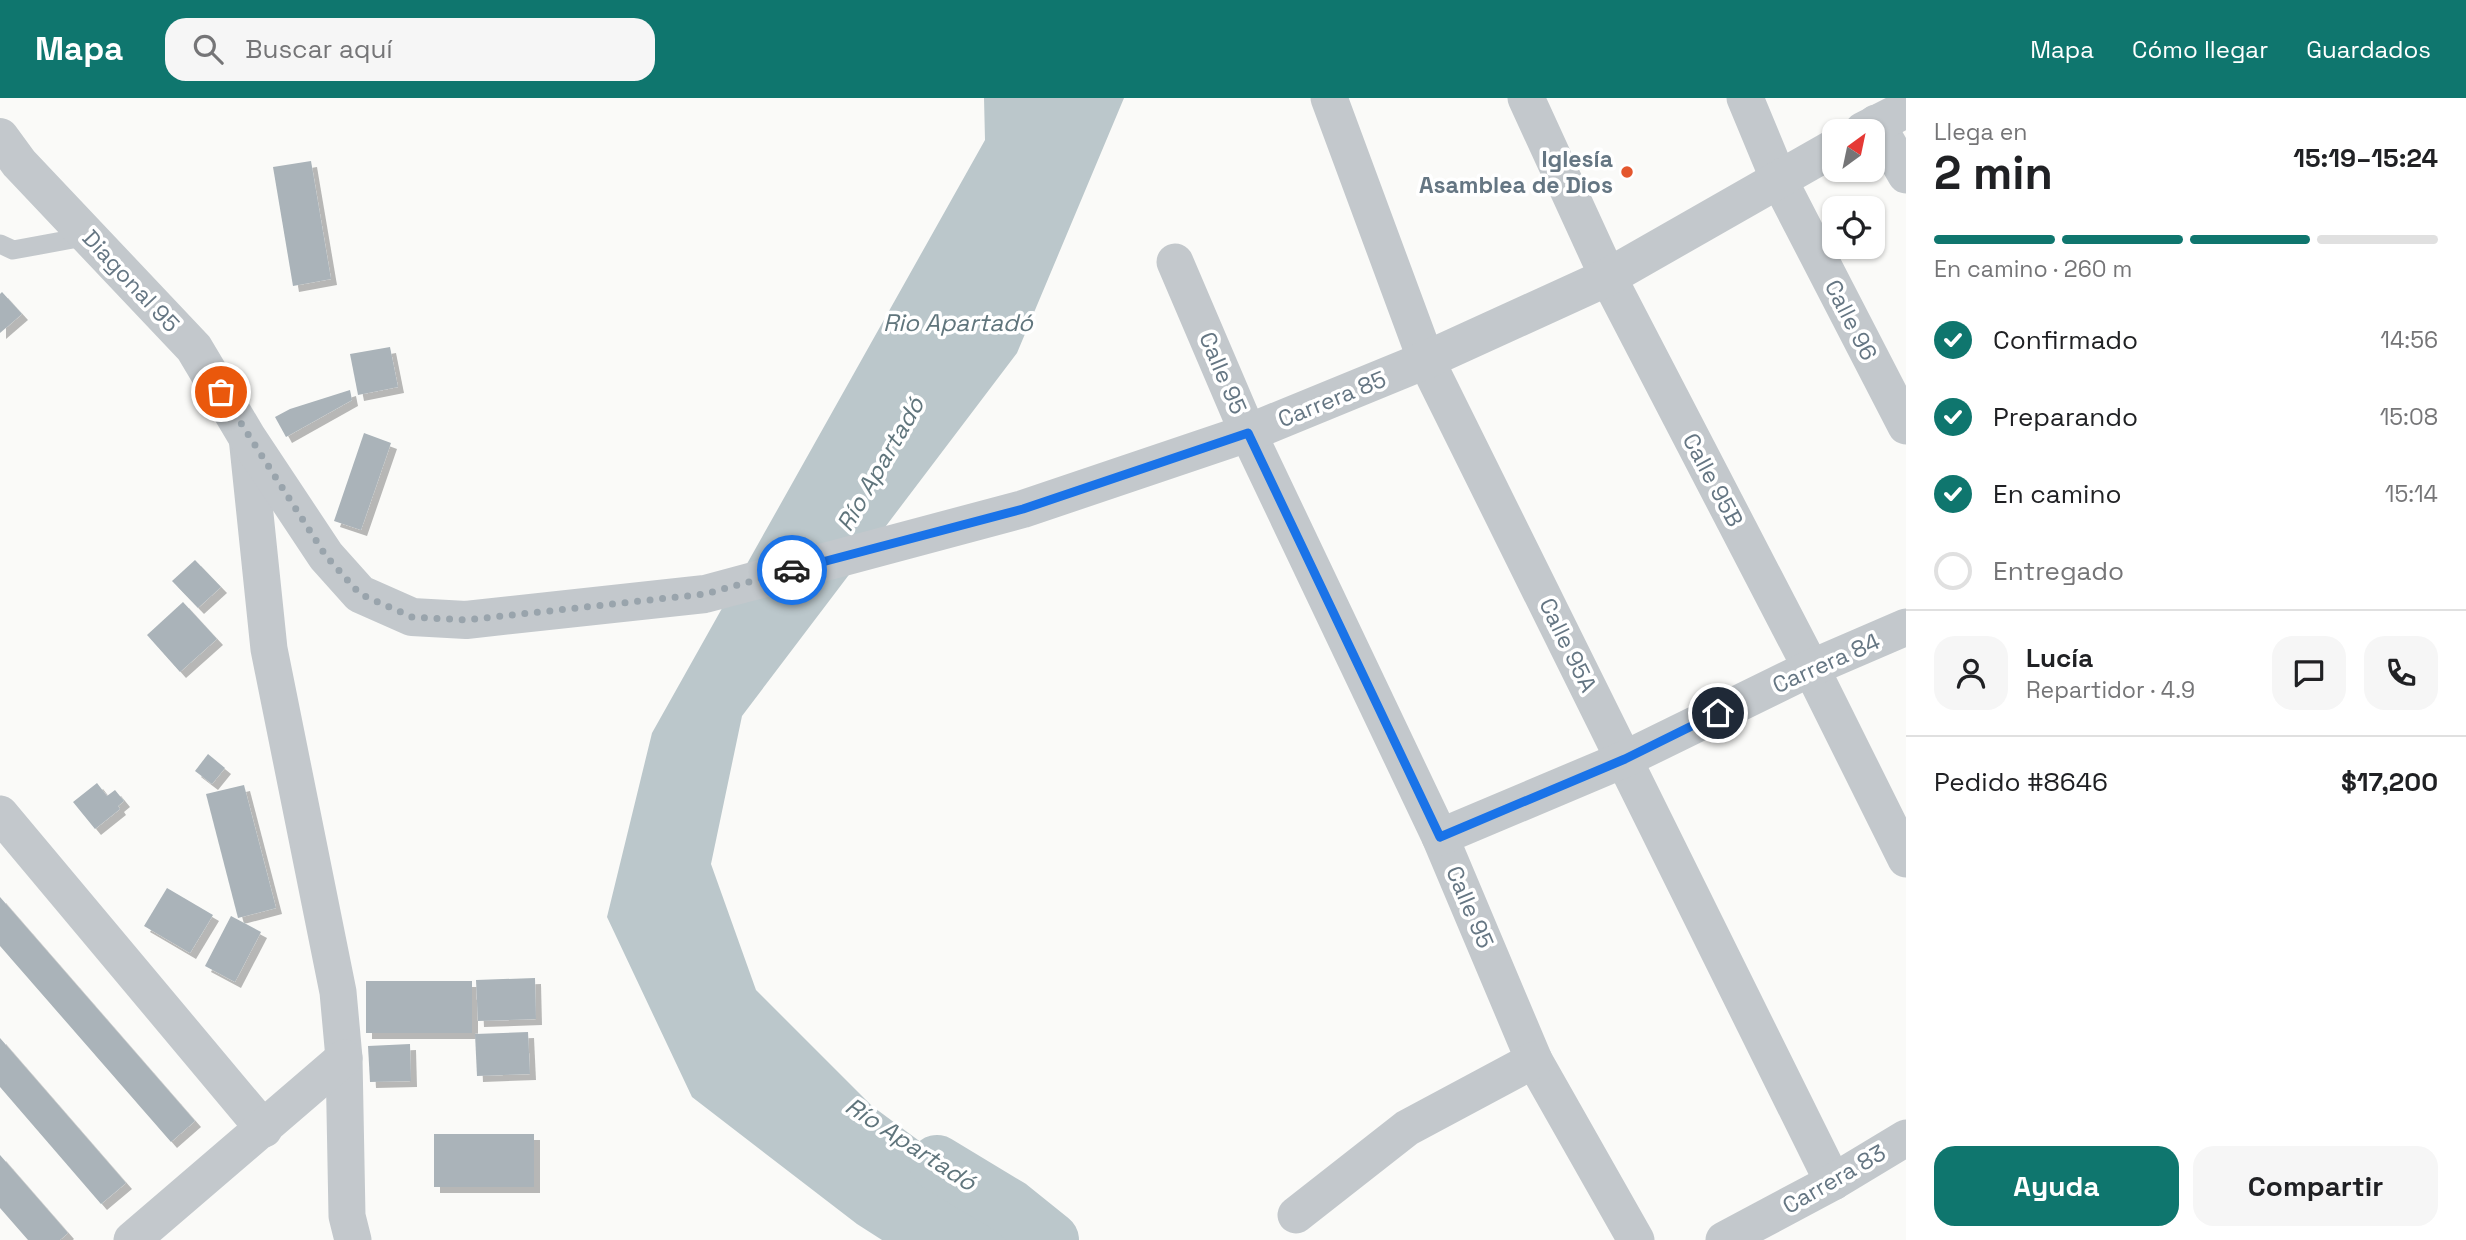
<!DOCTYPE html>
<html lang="es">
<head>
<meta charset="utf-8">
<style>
	body { margin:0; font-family:"Space Grotesk",sans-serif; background:#f6f6f6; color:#202124; height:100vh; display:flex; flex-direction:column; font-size:26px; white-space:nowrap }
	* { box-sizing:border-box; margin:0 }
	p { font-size:23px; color:#757577 }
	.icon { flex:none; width:38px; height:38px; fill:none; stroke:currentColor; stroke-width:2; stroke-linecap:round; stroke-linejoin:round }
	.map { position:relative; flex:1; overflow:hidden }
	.details { display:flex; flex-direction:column; background:#fff; width:560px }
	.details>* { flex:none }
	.needle { width:46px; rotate:33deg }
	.controls { position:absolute; left:1822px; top:21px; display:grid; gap:14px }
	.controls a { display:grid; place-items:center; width:63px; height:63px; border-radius:14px; background:#fff; box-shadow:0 2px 5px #0004; font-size:35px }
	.pin { position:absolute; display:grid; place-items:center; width:60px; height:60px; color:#fff; margin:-30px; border:4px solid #fff; border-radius:50%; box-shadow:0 2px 7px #0007 }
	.courier { position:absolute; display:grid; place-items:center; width:70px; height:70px; margin:-35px; border:5px solid #1a73e8; border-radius:50%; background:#fff; color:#222; box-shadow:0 2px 9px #0007 }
	.summary em { font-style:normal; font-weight:700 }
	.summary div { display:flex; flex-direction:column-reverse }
	.summary { display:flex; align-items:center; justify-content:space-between; height:119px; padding:0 28px }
	h1 { font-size:46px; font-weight:700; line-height:52px }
	.bar { display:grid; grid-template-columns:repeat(4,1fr); gap:10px 7px; align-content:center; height:84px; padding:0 28px }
	.bar i { height:9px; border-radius:5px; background:#e0e0e0 }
	.bar .active { background:#0f766e }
	.bar p { grid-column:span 4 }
	.line { display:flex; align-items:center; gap:18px; padding:0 28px; border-top:2px solid #e0e0e0 }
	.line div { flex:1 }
	.round { display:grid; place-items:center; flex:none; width:74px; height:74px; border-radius:21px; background:#f6f6f6 }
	ol { padding:0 28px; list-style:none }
	li { display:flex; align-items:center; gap:21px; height:77px }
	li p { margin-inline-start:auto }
	li .icon { padding:7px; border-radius:50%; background:#0f766e; color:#fff; stroke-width:4 }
	li:last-child { color:#757577 }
	li i { width:38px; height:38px; border:4px solid #e0e0e0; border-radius:50% }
	.primary-button { display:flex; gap:14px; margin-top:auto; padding:14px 28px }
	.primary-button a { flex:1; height:80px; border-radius:21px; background:#0f766e; color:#fff; font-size:28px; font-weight:700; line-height:80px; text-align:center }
	.primary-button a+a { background:#f6f6f6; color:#202124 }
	header { display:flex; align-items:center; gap:42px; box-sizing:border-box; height:98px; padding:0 35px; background:#0f766e; color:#fff }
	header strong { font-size:33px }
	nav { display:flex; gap:38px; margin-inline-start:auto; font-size:24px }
	.search { width:490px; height:63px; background:#f6f6f6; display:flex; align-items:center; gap:18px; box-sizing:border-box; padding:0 24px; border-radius:21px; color:#757577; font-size:26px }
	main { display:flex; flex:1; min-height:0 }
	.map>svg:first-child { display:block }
	.water { fill:#bbc7cb }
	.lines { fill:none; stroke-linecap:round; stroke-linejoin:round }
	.river { stroke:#bbc7cb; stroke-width:56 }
	.building { fill:#aab3b9; filter:url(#shadow) }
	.service { stroke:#c3c8cc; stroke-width:19 }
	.minor { stroke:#c3c8cc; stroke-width:37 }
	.tertiary { stroke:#c3c8cc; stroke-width:38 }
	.done { stroke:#99a4ac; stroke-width:7; stroke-dasharray:0 12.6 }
	.route { stroke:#1a73e8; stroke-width:9 }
	.poi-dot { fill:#e4572e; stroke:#fff; stroke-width:2.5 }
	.labels { text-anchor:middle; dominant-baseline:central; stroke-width:7; stroke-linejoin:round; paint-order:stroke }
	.poi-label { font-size:23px; font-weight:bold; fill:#657683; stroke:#fff; text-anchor:end }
	.street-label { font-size:23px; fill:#657683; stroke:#fff }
	.water-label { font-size:24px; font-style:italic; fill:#60757c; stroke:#fff }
</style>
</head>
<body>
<header>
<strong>Mapa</strong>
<div class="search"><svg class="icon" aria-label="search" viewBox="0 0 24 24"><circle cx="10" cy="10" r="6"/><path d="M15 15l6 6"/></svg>Buscar aquí</div>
<nav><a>Mapa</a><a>Cómo llegar</a><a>Guardados</a></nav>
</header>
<main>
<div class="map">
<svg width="1906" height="1142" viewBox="0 0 1906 1142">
	<defs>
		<filter id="shadow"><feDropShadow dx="6" dy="6" stdDeviation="0" flood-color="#0004"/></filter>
	</defs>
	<rect width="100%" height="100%" fill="#fafaf8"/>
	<path class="water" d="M984 0H1124L1017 255 742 618 711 766 756 892 872 1008 1053 1142H882L857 1126 692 999 607 819 652 635 985 42Z"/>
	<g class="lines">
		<path class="river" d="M937 1065 1010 1109 1051 1142"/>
	</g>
	<g class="building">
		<path d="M311 63 331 181 293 188 273 69Z"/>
		<path d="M2 194 22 216 0 235V196Z"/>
		<path d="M390 249 398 289 358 297 350 256Z"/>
		<path d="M350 292 352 302 286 339 275 319 290 311Z"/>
		<path d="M364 335 391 345 361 432 334 423Z"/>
		<path d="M195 462 221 489 198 510 172 483Z"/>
		<path d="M183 504 217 541 180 574 147 537Z"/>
		<path d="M208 656 225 670 212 686 195 673Z"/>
		<path d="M97 685 107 698 115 692 124 703 118 708 120 711 95 731 73 704Z"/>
		<path d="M244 687 276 810 238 820 206 696Z"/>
		<path d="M167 790 213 817 190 855 144 828Z"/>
		<path d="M0 799 195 1023 171 1044 0 848Z"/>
		<path d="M231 818 261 834 235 884 205 868Z"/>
		<path d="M535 880 536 921 478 923 476 882Z"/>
		<rect x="366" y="883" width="106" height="52"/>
		<path d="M528 934 530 976 477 978 475 936Z"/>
		<path d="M0 940 126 1085 101 1106 0 989Z"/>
		<path d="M410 946 411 983 370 984 368 948Z"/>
		<rect x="434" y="1036" width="100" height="53"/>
		<path d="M0 1057 68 1135 60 1142H28L0 1110Z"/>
	</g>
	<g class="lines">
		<path class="service" d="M0 146 13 152 89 138"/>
		<g class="minor">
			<path d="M1329 0 1426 262 1833 1084"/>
			<path d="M1526 0 1608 179 1811 570 1906 761"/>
			<path d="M1745 0 1779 82 1906 328"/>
			<path d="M1876 25 1906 77"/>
			<path d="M1175 164 1248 335 1440 739 1534 962 1636 1142"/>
			<path d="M247 339 269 551 338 894 344 960 347 1118 353 1142"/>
			<path d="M0 716 264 1031"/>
			<path d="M1440 739 1625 661 1811 570 1906 529"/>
			<path d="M1296 1117 1407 1030 1534 962"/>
			<path d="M132 1142 344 960"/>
			<path d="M1724 1142 1833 1084 1906 1040"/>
		</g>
		<g class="tertiary">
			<path d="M1863 33 1906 11"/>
			<path d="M0 39 19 65 194 250 247 339 326 458 360 496 412 519 466 522 705 496 1023 411 1248 335 1426 262 1608 179 1834 50"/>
		</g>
	</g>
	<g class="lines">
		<path class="done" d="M221 294 326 458 360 496 412 519 466 522 705 496 792 472"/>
		<path class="route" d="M792 472 1023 411 1248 335 1440 739 1625 661 1718 615"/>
	</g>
	<circle class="poi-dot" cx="1627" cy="74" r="7"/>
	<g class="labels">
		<g class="poi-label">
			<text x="1613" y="61">Iglesía<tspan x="1613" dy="26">Asamblea de Dios</tspan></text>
		</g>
		<g class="street-label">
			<text transform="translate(131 183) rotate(47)">Diagonal 95</text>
			<text transform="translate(1851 222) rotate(63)">Calle 96</text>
			<text transform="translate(1223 275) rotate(67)">Calle 95</text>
			<text transform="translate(1332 301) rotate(-22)">Carrera 85</text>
			<text transform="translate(1713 382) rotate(62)">Calle 95B</text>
			<text transform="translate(1568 547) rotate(64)">Calle 95A</text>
			<text transform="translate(1826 565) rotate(-24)">Carrera 84</text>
			<text transform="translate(1470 809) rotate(67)">Calle 95</text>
			<text transform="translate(1834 1081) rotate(-30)">Carrera 83</text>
		</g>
		<g class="water-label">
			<text x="958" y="224">Rio Apartadó</text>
			<text transform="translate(880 366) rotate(-60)">Río Apartadó</text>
			<text transform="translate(911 1046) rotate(33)">Río Apartadó</text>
		</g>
	</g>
</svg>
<div class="controls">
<a><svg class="needle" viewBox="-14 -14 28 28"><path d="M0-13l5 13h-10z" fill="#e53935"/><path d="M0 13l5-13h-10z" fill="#757577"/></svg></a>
<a><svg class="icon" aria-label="locate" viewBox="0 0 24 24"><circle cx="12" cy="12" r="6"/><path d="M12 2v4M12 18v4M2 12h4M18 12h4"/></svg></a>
</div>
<div class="pin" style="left:221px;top:294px;background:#ea580c"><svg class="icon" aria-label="bag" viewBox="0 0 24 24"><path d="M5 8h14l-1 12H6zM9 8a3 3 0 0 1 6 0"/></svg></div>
<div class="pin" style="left:1718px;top:615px;background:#1f2937"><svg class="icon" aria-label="home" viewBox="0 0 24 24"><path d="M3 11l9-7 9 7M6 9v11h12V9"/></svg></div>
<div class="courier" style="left:792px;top:472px"><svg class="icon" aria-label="car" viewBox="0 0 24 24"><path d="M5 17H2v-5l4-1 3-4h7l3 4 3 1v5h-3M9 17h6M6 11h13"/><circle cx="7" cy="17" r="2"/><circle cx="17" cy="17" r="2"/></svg></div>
</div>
<section class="details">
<div class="summary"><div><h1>2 min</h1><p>Llega en</p></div><em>15:19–15:24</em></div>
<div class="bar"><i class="active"></i><i class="active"></i><i class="active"></i><i></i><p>En camino · 260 m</p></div>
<ol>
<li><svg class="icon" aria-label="check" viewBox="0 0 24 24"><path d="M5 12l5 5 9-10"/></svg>Confirmado<p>14:56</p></li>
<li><svg class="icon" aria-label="check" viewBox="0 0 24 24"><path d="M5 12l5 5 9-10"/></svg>Preparando<p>15:08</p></li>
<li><svg class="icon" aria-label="check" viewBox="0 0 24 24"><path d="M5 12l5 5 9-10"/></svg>En camino<p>15:14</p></li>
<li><i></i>Entregado</li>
</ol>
<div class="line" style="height:126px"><a class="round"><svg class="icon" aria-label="person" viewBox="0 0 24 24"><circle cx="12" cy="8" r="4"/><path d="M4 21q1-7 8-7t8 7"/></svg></a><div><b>Lucía</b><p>Repartidor · 4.9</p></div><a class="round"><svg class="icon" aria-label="chat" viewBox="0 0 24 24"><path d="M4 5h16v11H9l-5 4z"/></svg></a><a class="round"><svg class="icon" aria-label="phone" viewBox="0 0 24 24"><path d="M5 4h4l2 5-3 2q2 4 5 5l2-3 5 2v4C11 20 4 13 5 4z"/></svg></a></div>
<div class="line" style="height:91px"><div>Pedido #8646</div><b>$17,200</b></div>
<div class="primary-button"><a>Ayuda</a><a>Compartir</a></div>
</section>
</main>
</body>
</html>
